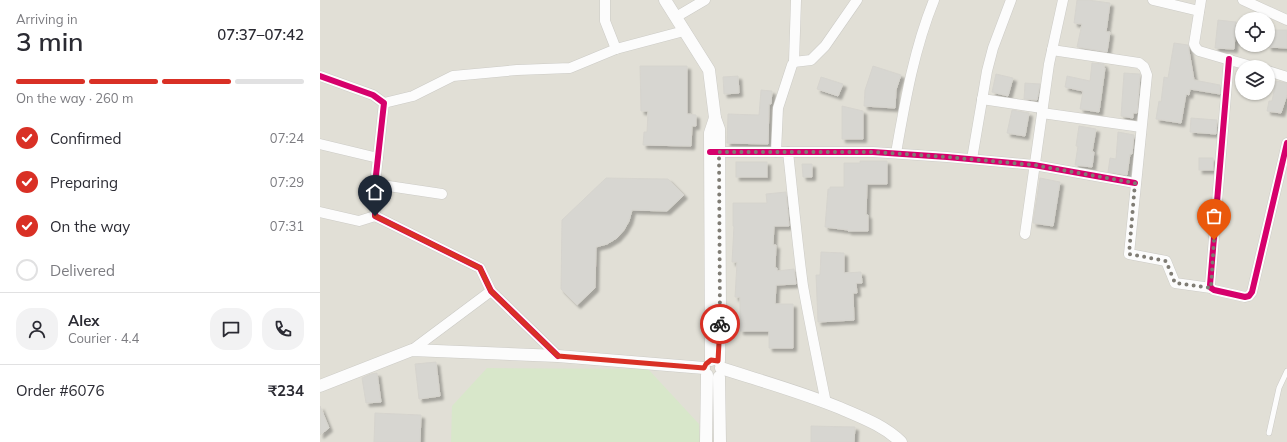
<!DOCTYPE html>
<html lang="en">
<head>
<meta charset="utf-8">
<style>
	body { margin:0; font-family:Mulish,sans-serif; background:#f2f2f3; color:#2b2b33; height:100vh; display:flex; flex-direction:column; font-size:15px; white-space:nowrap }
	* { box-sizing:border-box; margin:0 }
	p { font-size:13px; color:#7c7c81 }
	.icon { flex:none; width:22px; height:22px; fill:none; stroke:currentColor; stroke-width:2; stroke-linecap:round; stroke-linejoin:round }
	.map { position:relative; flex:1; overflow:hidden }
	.drawer { display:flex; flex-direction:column; background:#fff; width:320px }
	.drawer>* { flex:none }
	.buttons { position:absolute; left:915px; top:12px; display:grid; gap:8px }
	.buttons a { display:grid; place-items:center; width:40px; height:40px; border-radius:50%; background:#fff; box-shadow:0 1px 3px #0004; font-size:20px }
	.pin { position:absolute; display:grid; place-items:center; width:34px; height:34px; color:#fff; margin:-41px -17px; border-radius:50% 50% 50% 0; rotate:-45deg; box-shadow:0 0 4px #0007 }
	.pin .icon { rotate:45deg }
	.courier { position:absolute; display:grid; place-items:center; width:40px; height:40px; margin:-20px; border:3px solid #d93025; border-radius:50%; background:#fff; color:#222; box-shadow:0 1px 5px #0007 }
	.headline em { font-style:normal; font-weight:600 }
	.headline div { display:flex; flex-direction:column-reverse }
	.headline { display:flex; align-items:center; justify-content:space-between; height:68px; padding:0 16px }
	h1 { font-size:26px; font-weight:600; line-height:30px }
	.bar { display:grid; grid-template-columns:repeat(4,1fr); gap:6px 4px; align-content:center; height:48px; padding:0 16px }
	.bar i { height:5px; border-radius:3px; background:#e1e1e2 }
	.bar .on { background:#d93025 }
	.bar p { grid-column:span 4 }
	.line { display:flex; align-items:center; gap:10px; padding:0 16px; border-top:1px solid #e1e1e2 }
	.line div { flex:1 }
	.round { display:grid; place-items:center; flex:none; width:42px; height:42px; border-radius:16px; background:#f2f2f3 }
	ol { padding:0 16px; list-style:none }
	li { display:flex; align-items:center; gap:12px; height:44px }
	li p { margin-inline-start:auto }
	li .icon { padding:4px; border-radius:50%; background:#d93025; color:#fff; stroke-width:4 }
	li:last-child { color:#7c7c81 }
	li i { width:22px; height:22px; border:2px solid #e1e1e2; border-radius:50% }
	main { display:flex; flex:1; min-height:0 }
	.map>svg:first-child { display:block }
	.residential { fill:#e1dfd6; fill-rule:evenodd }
	.green { fill:#d8e7ca }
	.building { fill:#d7d6d1; stroke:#d6d4ce; filter:url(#shadow) }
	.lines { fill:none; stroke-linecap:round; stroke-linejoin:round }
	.service-casing { stroke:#cccbc6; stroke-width:6 }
	.minor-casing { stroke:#cccbc6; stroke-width:11 }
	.tertiary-casing { stroke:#cccbc6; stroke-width:13 }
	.service { stroke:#fcfcfc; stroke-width:5 }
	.minor { stroke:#fcfcfc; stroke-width:10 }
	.tertiary { stroke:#fcfcfc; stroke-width:12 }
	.cycleway-casing { stroke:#fff; stroke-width:8 }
	.cycleway { stroke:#d6006c; stroke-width:6 }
	.done { stroke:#7f7c74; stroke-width:4; stroke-dasharray:0 7.2 }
	.route { stroke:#d93025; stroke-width:5 }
</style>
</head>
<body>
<main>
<section class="drawer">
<div class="headline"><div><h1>3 min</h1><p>Arriving in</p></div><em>07:37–07:42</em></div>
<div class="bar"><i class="on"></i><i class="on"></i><i class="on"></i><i></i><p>On the way · 260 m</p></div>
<ol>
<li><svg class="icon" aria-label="check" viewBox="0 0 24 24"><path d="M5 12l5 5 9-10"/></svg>Confirmed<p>07:24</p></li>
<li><svg class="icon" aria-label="check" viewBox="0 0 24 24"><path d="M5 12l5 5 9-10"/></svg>Preparing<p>07:29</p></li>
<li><svg class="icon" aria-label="check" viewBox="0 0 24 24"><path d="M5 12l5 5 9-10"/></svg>On the way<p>07:31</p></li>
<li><i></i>Delivered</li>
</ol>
<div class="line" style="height:72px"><a class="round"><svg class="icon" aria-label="person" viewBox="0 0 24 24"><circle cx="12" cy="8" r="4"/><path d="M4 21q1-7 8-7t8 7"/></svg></a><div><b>Alex</b><p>Courier · 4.4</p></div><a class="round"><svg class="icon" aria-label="chat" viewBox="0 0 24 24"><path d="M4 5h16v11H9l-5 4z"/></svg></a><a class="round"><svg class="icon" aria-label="phone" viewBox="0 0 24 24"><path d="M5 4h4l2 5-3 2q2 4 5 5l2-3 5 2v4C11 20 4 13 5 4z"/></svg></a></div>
<div class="line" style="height:52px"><div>Order #6076</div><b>₹234</b></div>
</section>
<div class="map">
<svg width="967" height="442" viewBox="0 0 967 442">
	<defs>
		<filter id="shadow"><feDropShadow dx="3.5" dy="3.5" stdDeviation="1" flood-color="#0004"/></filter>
	</defs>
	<rect width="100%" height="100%" fill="#eeede8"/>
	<path class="residential" d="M0 0H967V442H0ZM922 19H948V45H922ZM922 67H948V93H922Z"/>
	<path class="green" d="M167 368 328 369 379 424 380 442H131L132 406Z"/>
	<g class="building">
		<path d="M757 0H768L790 3 786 32H790L787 52 757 47 762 24 754 23Z"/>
		<path d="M898 20 916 22 914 49 895 48Z"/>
		<path d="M948 30H967V48L948 47Z"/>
		<path d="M854 43 868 45 874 80 900 85V94L870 89 869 95 866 94 861 123 836 119 839 101 841 102 844 77 848 78Z"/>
		<path d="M772 63 784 64V68H785L779 112 760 109 763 91 745 87 747 76 770 81Z"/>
		<path d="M320 66H367V114L376 115V126H372L371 146 323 145 324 132H327L328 111H321Z"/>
		<path d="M553 66 581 75 576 90 575 108 544 106 545 90Z"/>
		<path d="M804 73 820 74V76L817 113H813V118L801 116Z"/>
		<path d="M676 74 693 78 688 96 672 92Z"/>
		<path d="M418 76 419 93 404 94 403 77Z"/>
		<path d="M501 77 523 84 518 96 497 89Z"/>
		<path d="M956 81 967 83V95L961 113 947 111 949 101H952Z"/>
		<path d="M705 83 720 84 717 100 704 99Z"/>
		<path d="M441 90 452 91 451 104H449L448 144 407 143 408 114 439 115Z"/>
		<path d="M522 106 543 111V139H522Z"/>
		<path d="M692 110 709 113 705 136 687 133Z"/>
		<path d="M871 118 897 120 896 134 870 132Z"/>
		<path d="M759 126 776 129 772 152H774L772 167 755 165 758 146H756Z"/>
		<path d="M798 132 814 135 812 154H810L807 175 788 172 790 158 796 159Z"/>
		<rect x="879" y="158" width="14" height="12"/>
		<path d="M540 161H567V184H547L546 215H548V231H528V230L505 227 508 189H510V187H524V163H540Z"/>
		<rect x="416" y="162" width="31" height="15"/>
		<path d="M482 164H492V177H483Z"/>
		<path d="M286 178 348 179 364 195 347 211 312 210 309 221 304 230 297 238 287 244 276 247 275 288 257 305 241 289 242 220Z"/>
		<path d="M720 178 740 182 733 226 713 223Z"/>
		<path d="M466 192 469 226H454L453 245H456L455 268H457V271L474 269 476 284 456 285 455 304H473V348H449V331H420V297H415L417 262H412L414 226H413V203H447L446 194Z"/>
		<path d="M501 252 524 253V273L541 272 542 283H536L537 293H533L534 320 498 322 496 275H500Z"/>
		<path d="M116 362 120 396 99 399 95 364Z"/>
		<path d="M57 373 61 402 46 403 42 378 51 374Z"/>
		<path d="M0 406 9 428 0 435Z"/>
		<path d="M55 413 101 415 100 442H54Z"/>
		<path d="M491 426 535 427 534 442H491Z"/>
	</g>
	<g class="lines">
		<defs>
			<path id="service" d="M949 433 959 388 967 371"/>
			<g id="minor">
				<path d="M285 0V21L296 49"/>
				<path d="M833 0 879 11"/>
				<path d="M881 0 874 44 876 48 879 51 934 67"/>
				<path d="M923 0 967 20"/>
				<path d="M356 17 385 0"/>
				<path d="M732 50 819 63 824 67 827 75 809 254 846 261 855 283 891 288"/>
				<path d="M909 59 890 285 891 288 894 290 925 297 929 296 932 292 967 143"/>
				<path d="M474 62 476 0"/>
				<path d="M948 71 967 77"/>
				<path d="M0 76 53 95 64 103 55 184V216L160 268 171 291 238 356"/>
				<path d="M662 99 722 108"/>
				<path d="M64 103 93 96 133 76 197 70 250 68 296 49 364 31"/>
				<path d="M722 113 821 127"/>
				<path d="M0 144 58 158"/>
				<path d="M392 152H553L627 157 714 165 815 183"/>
				<path d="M456 152 458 108 472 65 474 62 491 60 505 46 537 0"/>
				<path d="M468 152C473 197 477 241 483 286 490 325 498 364 506 403"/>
				<path d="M576 153C585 102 594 49 614 0"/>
				<path d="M652 159 667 71 673 48 691 0"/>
				<path d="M55 184 122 194"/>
				<path d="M0 212 39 221 55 216"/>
				<path d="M705 234 729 64 743 0"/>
				<path d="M92 350 171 291"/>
			</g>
			<g id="tertiary">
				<path d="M345 0 389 70 395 118 399 129 400 313 399 361"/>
				<path d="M391 360 390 133 395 118"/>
				<path d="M401 368C441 381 481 392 520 408 543 418 563 425 581 442"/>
				<path d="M399 377 400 442"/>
				<path d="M0 386 92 350 238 356 384 368"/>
				<path d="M386 442 387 375"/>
			</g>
		</defs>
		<use href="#service" class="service-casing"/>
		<use href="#minor" class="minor-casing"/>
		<use href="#tertiary" class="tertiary-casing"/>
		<use href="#service" class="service"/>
		<use href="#minor" class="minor"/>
		<use href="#tertiary" class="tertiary"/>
		<defs>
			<g id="cycleway">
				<path d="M909 59 890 285 891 288 894 290 925 297 929 296 932 292 967 143"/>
				<path d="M0 76 53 95 64 103 55 184V216L160 268 171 291 238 356"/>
				<path d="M390 152H553L627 157 714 165 815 183"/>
			</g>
		</defs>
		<use href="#cycleway" class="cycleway-casing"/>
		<use href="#cycleway" class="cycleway"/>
	</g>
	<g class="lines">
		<path class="done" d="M400 324 399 152H553L626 157 714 165 815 183 809 254 846 261 855 283 891 288 894 240"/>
		<path class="route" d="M55 216 160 268 171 291 238 356 384 368 386 364 391 360 398 361 400 324"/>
	</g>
</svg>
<div class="buttons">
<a><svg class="icon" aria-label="locate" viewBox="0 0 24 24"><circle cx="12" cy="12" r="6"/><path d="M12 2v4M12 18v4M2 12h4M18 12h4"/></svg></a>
<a><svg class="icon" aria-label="layers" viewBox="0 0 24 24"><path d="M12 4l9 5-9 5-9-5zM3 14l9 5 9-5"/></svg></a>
</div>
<div class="pin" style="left:894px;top:240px;background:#ea580c"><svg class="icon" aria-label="bag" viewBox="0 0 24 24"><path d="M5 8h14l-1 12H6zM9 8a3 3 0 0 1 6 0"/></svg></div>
<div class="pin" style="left:55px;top:216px;background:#1f2937"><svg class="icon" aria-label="home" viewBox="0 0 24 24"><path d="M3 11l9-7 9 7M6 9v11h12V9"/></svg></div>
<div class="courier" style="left:400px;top:324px"><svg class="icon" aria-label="bike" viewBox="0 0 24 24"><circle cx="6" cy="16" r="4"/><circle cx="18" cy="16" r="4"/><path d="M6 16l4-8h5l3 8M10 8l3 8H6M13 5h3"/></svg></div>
</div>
</main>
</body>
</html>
